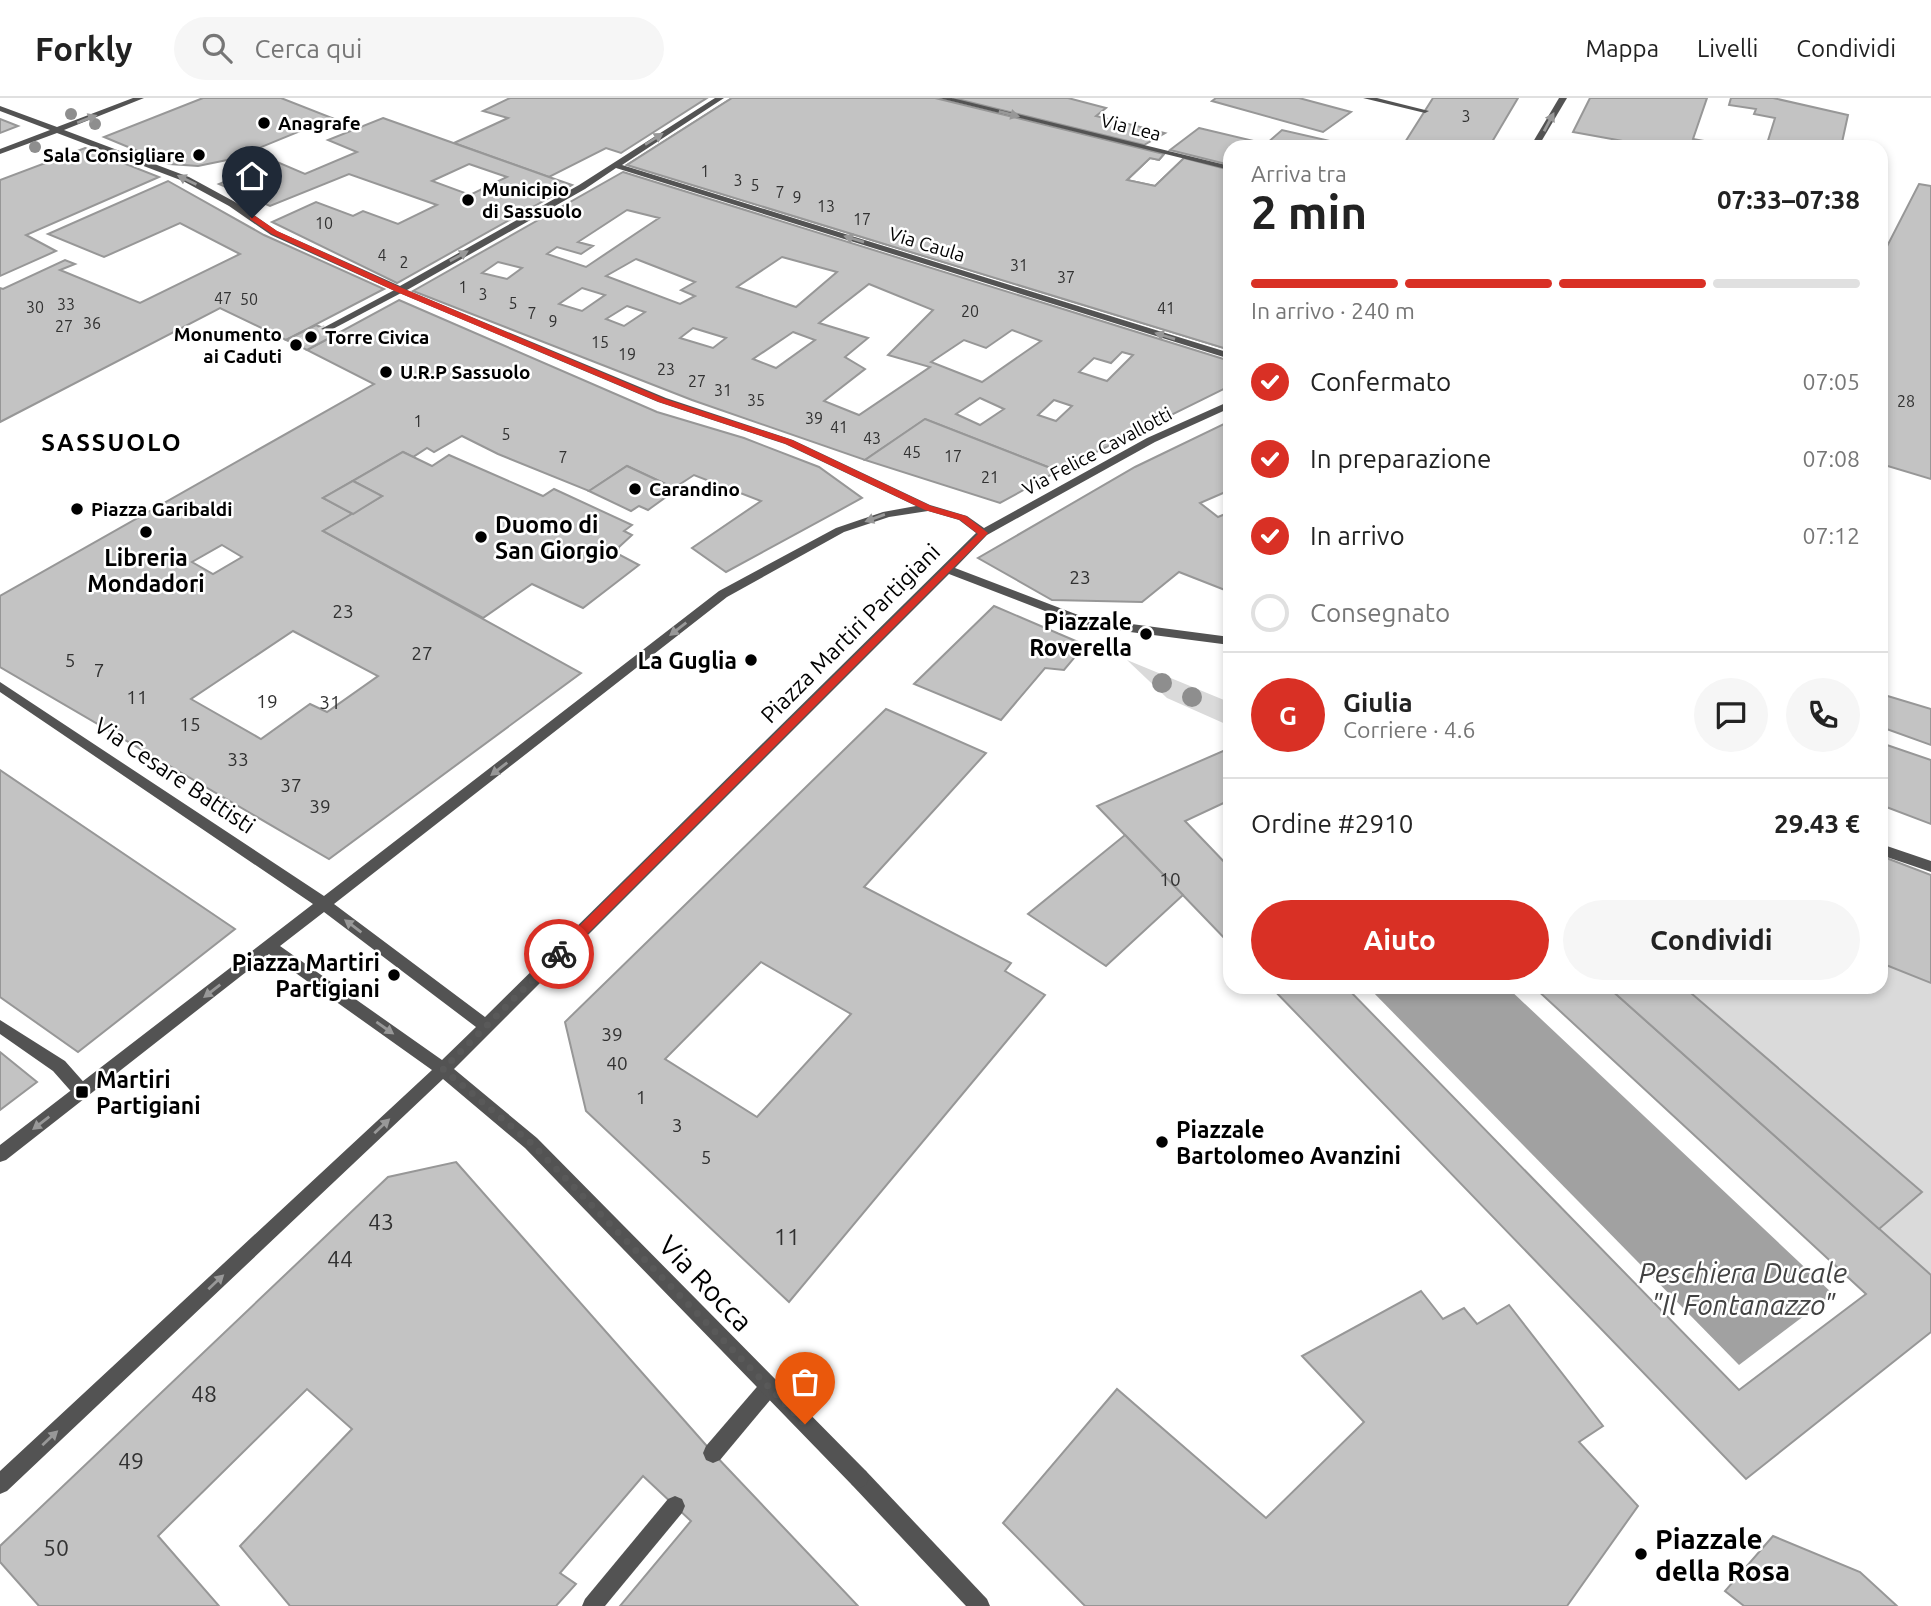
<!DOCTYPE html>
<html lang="it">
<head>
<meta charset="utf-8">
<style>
	body { margin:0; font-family:Ubuntu,sans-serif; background:#f6f6f6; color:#222; height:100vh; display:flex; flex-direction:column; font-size:26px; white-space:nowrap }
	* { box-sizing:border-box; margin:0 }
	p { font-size:23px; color:#767676 }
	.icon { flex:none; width:38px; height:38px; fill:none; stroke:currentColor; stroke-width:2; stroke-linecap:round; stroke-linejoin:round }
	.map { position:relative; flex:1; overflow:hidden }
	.details { position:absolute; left:1223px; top:42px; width:665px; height:854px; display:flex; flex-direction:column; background:#fff; border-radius:21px; box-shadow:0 4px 10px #0003 }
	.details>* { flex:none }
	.pin { position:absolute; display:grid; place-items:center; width:60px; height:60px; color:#fff; margin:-72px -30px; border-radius:50% 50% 50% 0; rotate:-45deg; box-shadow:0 0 7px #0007 }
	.pin .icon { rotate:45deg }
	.courier { position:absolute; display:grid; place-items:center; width:70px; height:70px; margin:-35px; border:5px solid #d93025; border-radius:50%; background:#fff; color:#222; box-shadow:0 2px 9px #0007 }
	.headline em { font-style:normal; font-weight:600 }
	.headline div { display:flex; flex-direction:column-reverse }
	.headline { display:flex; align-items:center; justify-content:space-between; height:119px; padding:0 28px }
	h1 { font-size:46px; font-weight:600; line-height:52px }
	.bar { display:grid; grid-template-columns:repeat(4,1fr); gap:10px 7px; align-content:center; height:84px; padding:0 28px }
	.bar i { height:9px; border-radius:5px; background:#e0e0e0 }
	.bar .selected { background:#d93025 }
	.bar p { grid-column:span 4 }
	.line { display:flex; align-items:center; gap:18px; padding:0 28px; border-top:2px solid #e0e0e0 }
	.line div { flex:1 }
	.round { display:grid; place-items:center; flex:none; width:74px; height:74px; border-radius:37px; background:#f6f6f6 }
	ol { padding:0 28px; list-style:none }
	li { display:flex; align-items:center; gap:21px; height:77px }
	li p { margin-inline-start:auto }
	li .icon { padding:7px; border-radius:50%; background:#d93025; color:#fff; stroke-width:4 }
	li:last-child { color:#767676 }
	li i { width:38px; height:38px; border:4px solid #e0e0e0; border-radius:50% }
	.action { display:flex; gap:14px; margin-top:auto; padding:14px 28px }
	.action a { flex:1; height:80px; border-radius:42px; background:#d93025; color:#fff; font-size:28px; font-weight:600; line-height:80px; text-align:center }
	.action a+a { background:#f6f6f6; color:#222 }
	header { display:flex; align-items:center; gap:42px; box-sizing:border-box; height:98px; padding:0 35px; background:#fff; border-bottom:2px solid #e0e0e0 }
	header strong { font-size:33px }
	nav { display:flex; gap:38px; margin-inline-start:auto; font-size:24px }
	.search { width:490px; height:63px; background:#f6f6f6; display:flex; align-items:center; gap:18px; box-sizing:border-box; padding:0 24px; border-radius:38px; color:#767676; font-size:26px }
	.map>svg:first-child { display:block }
	.green { fill:#dadada }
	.water { fill:#a1a1a1 }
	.building { fill:#c3c3c3; stroke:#979797; stroke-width:2; fill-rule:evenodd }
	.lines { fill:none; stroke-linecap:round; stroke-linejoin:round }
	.pedestrian-tunnel { stroke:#d9d9d9; stroke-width:9; stroke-dasharray:9 4.5; stroke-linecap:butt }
	.service { fill:#535353; fill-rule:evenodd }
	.pedestrian { fill:#535353; fill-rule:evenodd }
	.minor { fill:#535353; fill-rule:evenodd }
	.tree { fill:#8e8e8e }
	.oneway { fill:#989898 }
	.route { fill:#d93025 }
	.done { stroke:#595959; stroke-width:7; stroke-dasharray:0 12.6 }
	.poi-dot { fill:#000; stroke:#fff; stroke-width:2.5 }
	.labels { text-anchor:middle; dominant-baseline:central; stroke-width:5; stroke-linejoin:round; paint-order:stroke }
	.far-number-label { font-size:16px; fill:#313131 }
	.far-poi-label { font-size:19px; font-weight:bold; fill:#000; stroke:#fff; text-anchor:start }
	.far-street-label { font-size:19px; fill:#000; stroke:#fff }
	.number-label { font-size:19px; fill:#313131 }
	.poi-label { font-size:23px; font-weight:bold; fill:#000; stroke:#fff; text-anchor:start }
	.street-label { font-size:23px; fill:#000; stroke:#fff }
	.near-number-label { font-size:23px; fill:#313131 }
	.far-district-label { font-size:24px; font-weight:bold; letter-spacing:2px; fill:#000; stroke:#fff }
	.near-water-label { font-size:28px; font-style:italic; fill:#424242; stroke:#fff }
	.near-street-label { font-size:28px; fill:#000; stroke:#fff }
	.near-poi-label { font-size:28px; font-weight:bold; fill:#000; stroke:#fff; text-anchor:start }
</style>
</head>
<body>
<header>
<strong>Forkly</strong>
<div class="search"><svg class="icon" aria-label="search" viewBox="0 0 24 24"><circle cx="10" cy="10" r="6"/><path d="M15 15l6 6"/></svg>Cerca qui</div>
<nav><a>Mappa</a><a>Livelli</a><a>Condividi</a></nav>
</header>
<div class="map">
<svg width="1931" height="1508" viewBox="0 0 1931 1508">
	<rect width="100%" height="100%" fill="#fff"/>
	<g class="green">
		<path d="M1127 562 1224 602 1230 607V628L1167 600Z"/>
		<path d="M1881 865 1931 885V1177L1879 1131 1921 1094 1684 889H1881Z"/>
	</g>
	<path class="water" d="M1368 889H1507L1833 1196 1739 1267Z"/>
	<g class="building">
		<path d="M203 0H281L332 20 232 61 198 68 169 66 104 39Z"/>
		<path d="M510 0H707L621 55 606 50 549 79 454 45 508 20 483 13Z"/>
		<path d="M732 0H935L1164 56 1159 62 1150 60 1127 82 1155 88 1184 60 1230 72V127L1215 142 1165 129 1124 168 1225 195 1230 189V252L627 67ZM783 5 870 24 845 42 828 38 840 26 772 15ZM925 17 961 25 945 38 1020 56 1011 64 1061 76 1055 83 1004 72 996 77 939 64 884 98 818 81 837 68 750 44 772 28 791 32 778 41 854 61 871 51 913 63 935 46 938 33 914 27ZM1081 89 1182 112 1142 150 1124 146 1105 164 1084 159 1092 151 1052 141 1079 117 1056 111ZM1202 95 1222 100 1206 116 1185 110ZM1004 109 1043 117 1035 124 1027 122 1013 135 982 128Z"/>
		<path d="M732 0H935L1164 56 1159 62 1150 60 1127 82 1155 88 1184 60 1230 72V252L627 67Z"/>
		<path d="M953 0H1068L1106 10 1096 18 1165 35 1144 47Z"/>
		<path d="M1216 0H1299L1351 14 1323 34 1212 3Z"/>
		<path d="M1433 0H1518L1489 49H1402Z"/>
		<path d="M1590 0H1707L1693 41 1721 46 1720 49H1656L1573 34Z"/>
		<path d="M1731 0H1773L1848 17 1841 49H1766L1775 20 1754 16 1756 11 1729 7Z"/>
		<path d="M383 20 549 79 572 87 397 185 272 124 316 104 353 118 363 113 398 126 437 107 349 76 270 108 219 86 275 63 305 76 357 54 328 42ZM469 66 507 79 470 97 432 83Z"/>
		<path d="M0 21 18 28 0 35Z"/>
		<path d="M1199 30 1266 46 1282 32 1343 46 1339 49H1230V67L1170 52Z"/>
		<path d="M85 50 159 79 26 137 56 153 0 178V82Z"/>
		<path d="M623 74 1230 263V288L1058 373 925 321 865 362 692 302 413 193ZM627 112 659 120 586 169 547 156 557 149 581 156 593 148 578 144ZM782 159 837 174 796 209 737 189ZM636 161 695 184 681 192 695 198 680 206 606 178ZM498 164 522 170 507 181 482 175ZM869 186 933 212 888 257 930 269 859 317 824 303 865 271 845 259 868 240 819 225ZM582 190 605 197 582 213 559 206ZM627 208 645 214 624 228 606 221ZM693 230 726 240 713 250 680 240ZM1012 232 1041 243 982 284 931 264 964 242 986 250ZM793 234 815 242 776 270 753 261ZM1122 254 1133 257 1107 283 1079 274 1094 260 1111 265ZM980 300 1004 311 980 327 956 316ZM1054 302 1072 308 1056 323 1038 317Z"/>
		<path d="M168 83 264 137 384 191 286 242 220 210 0 324V190L3 191 65 162 75 166 60 172 140 205 240 156 180 125 104 159 48 136Z"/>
		<path d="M1919 86 1931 88V381L1881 366V160Z"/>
		<path d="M399 202 657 314 744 340 819 369 862 400 726 474 692 450 761 403 694 377 674 390 627 368 589 393 498 356 462 338 434 354 427 350 413 359 403 354 323 400 353 416 323 433 581 575 329 761 0 569V498L374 286 307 252ZM222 447 242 459 213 476 192 464ZM293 533 378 578 327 614 310 606 261 641 191 601Z"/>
		<path d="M316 227 337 236 307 252 286 242Z"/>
		<path d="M925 321 1058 373 1000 405 865 362Z"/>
		<path d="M1230 323V392L1200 405 1218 419 1230 414V494L1179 474 1142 504 1052 502 978 460 1135 369Z"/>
		<path d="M403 354 432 368 449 357 543 398 554 391 632 427 624 433 632 437 619 449 618 456 639 467 583 510 532 486 483 520 323 433 382 398 353 383Z"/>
		<path d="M627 368 674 390 677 391 648 412 639 408 631 413 589 393Z"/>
		<path d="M353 383 382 398 353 416 323 400Z"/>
		<path d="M994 508 1085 547 1064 572 1045 570 1001 622 914 586Z"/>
		<path d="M1881 596 1931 611V647L1881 629Z"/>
		<path d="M886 611 986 655 864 789 1011 865 1005 873 1045 897 789 1204 586 1013 565 924ZM761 864 851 916 757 1019 665 961Z"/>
		<path d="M1881 645 1931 662V726L1881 707Z"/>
		<path d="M1230 650V702L1185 723 1230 770V846L1097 708Z"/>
		<path d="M0 672 235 831 78 954 0 899Z"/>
		<path d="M1125 737 1183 797 1106 868 1028 816Z"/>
		<path d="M1881 758 1931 777V885L1881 865Z"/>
		<path d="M1271 889H1346L1739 1292 1866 1196 1534 889H1608L1931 1177V1234L1746 1381Z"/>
		<path d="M1608 889H1684L1922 1094 1879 1131Z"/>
		<path d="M0 954 37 984 0 1012Z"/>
		<path d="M456 1064 713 1355 858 1508H620L691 1423 643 1378 560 1475 576 1486 556 1508H290L240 1448 352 1331 307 1291 158 1438 219 1508H39L0 1464V1448L388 1079Z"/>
		<path d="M1421 1193 1443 1221 1464 1210 1477 1226 1509 1207 1603 1328 1579 1344 1638 1408 1567 1508H1085L1003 1425 1117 1291 1266 1420 1364 1324 1302 1258Z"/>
		<path d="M1773 1438 1860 1474 1897 1508H1744L1725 1493Z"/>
	</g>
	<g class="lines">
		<path class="pedestrian-tunnel" d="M296 247 326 231"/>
		<g class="service">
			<path d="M0 922 65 963 88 989 90 994 88 999 82 1001 76 999 53 973 0 936Z"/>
			<path d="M769 1280 776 1283 778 1289 776 1295 720 1362 713 1365 706 1362 703 1355 706 1348 762 1283Z"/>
			<path d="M675 1398 682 1401 685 1408 682 1415 605 1508H582L585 1501 668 1401Z"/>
		</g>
		<g class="pedestrian">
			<path d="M400 189 405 192 403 194 329 233 321 231Z"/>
			<path d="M859 1370 866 1373 987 1501 990 1508H966L852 1387 849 1380 852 1373Z"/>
		</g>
		<g class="minor">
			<path d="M133 0H144L64 32 189 79 235 104 277 133 400 188 579 87 715 0H724L622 67 1230 255V261L616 70 585 91 407 192 666 300 793 342 930 407 967 418 984 430 1147 340 1230 303V310L1155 344 987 437 955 470 1086 520 1230 539V547L1084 528 949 476 454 971 537 1040 866 1373 869 1380 866 1387 859 1390 852 1387 525 1050 443 981 7 1393 0 1396V1373L432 972 269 856 6 1062 0 1064V1047L313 806 0 594V584L324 798 719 493 836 430 883 414 916 408 785 346 658 304 397 194 271 137 229 108 183 83 57 35 0 56V51L50 32 0 13V8L57 29ZM928 413 959 422 976 435 485 919 334 806 727 499 844 434 889 419ZM324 814 476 929 442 962 280 848Z"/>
			<path d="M939 0H952L1230 68V72Z"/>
			<path d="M1363 0H1377L1429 13 1425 15Z"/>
			<path d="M1559 0H1567L1538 49H1530Z"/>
			<path d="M1881 746 1931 763V774L1881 757Z"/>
		</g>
	</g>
	<g class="tree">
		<circle cx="71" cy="16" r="6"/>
		<circle cx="95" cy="26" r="6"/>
		<circle cx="35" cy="49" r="6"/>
		<circle cx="1162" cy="585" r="10"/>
		<circle cx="1192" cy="599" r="10"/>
	</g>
	<defs><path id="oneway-solid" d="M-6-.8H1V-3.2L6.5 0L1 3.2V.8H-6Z" transform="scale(1.75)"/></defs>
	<g class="oneway">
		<use href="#oneway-solid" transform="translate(1009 16) rotate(14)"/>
		<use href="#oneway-solid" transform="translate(87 21) rotate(-21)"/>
		<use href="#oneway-solid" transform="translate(1549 24) rotate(-62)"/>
		<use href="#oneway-solid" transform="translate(654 41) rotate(-32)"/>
		<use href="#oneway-solid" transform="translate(187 82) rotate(-154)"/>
		<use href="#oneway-solid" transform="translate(854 141) rotate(-163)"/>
		<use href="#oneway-solid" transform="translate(459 158) rotate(-29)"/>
		<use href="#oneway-solid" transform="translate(1165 238) rotate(-163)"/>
		<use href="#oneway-solid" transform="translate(875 420) rotate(160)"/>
		<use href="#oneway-solid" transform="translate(678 531) rotate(142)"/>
		<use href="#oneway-solid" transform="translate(499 671) rotate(142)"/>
		<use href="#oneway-solid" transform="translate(353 828) rotate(-143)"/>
		<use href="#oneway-solid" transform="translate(212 893) rotate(142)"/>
		<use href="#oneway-solid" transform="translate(385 930) rotate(35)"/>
		<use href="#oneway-solid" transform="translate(41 1025) rotate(142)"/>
		<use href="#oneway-solid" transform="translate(382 1028) rotate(-43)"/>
		<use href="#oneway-solid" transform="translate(216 1184) rotate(-43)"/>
		<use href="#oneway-solid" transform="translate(50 1340) rotate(-43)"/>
	</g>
	<path class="route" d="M250 118H255L277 133 402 190 665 301 792 342 931 408 966 418 988 435 564 859H555V852L978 436 960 422 925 412 786 346 659 304 397 194 272 136 250 121Z"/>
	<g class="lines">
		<path class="done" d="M559 856 443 971 531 1045 805 1326"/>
	</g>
	<g class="poi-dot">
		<circle cx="264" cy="25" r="7"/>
		<circle cx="199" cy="57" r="7"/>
		<circle cx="468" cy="102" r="7"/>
		<circle cx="311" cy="239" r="7"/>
		<circle cx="296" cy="247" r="7"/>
		<circle cx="386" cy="274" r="7"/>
		<circle cx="635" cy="391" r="7"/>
		<circle cx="77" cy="411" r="7"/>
		<circle cx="146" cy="434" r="7"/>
		<circle cx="481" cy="439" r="7"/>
		<circle cx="1146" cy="536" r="7"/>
		<circle cx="751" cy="562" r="7"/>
		<circle cx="394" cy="877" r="7"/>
		<rect x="75" y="987" width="14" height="14" rx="3.5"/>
		<circle cx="1162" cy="1044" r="7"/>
		<circle cx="1641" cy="1456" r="7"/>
	</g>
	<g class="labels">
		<g class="far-number-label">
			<text x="1466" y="18">3</text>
			<text x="705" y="73">1</text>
			<text x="738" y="82">3</text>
			<text x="755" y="87">5</text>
			<text x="780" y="94">7</text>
			<text x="797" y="99">9</text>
			<text x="826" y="108">13</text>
			<text x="862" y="121">17</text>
			<text x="324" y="125">10</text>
			<text x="382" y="157">4</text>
			<text x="404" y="164">2</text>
			<text x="1019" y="167">31</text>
			<text x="1066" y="179">37</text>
			<text x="463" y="189">1</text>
			<text x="483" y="196">3</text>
			<text x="223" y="200">47</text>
			<text x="249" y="201">50</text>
			<text x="513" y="205">5</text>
			<text x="66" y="206">33</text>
			<text x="35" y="209">30</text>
			<text x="1166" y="210">41</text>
			<text x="970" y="213">20</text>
			<text x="532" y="215">7</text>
			<text x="553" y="223">9</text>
			<text x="92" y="225">36</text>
			<text x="64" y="228">27</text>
			<text x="600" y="244">15</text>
			<text x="627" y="256">19</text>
			<text x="666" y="271">23</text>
			<text x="697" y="283">27</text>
			<text x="723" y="292">31</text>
			<text x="756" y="302">35</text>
			<text x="1906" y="303">28</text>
			<text x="814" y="320">39</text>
			<text x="418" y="323">1</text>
			<text x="839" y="329">41</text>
			<text x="506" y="336">5</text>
			<text x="872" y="340">43</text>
			<text x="912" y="354">45</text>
			<text x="953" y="358">17</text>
			<text x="563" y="359">7</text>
			<text x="990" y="379">21</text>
		</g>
		<g class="far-poi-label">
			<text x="278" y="25">Anagrafe</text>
			<text x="185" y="57" text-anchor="end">Sala Consigliare</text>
			<text x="482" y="91">Municipio<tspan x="482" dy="22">di Sassuolo</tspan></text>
			<text x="282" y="236" text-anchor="end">Monumento<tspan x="282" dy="22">ai Caduti</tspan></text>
			<text x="325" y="239">Torre Civica</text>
			<text x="400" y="274">U.R.P Sassuolo</text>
			<text x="649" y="391">Carandino</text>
			<text x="91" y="411">Piazza Garibaldi</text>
		</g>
		<g class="far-street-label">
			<text transform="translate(1131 29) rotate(14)">Via Lea</text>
			<text transform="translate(927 146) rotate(17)">Via Caula</text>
			<text transform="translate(1097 353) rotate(-28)">Via Felice Cavallotti</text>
		</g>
		<g class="number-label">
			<text x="1080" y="479">23</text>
			<text x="343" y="513">23</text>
			<text x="422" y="555">27</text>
			<text x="70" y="562">5</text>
			<text x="99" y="572">7</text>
			<text x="137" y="599">11</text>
			<text x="267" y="603">19</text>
			<text x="330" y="604">31</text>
			<text x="190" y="626">15</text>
			<text x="238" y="661">33</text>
			<text x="291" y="687">37</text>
			<text x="320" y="708">39</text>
			<text x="1170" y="781">10</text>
			<text x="612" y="936">39</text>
			<text x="617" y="965">40</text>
			<text x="641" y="999">1</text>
			<text x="677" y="1027">3</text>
			<text x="706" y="1059">5</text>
		</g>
		<g class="poi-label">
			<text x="495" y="426">Duomo di<tspan x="495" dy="26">San Giorgio</tspan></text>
			<text x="146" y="459" text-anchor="middle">Libreria<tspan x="146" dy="26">Mondadori</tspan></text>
			<text x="1132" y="523" text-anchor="end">Piazzale<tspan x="1132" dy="26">Roverella</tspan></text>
			<text x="737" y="562" text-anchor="end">La Guglia</text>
			<text x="380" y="864" text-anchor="end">Piazza Martiri<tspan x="380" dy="26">Partigiani</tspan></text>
			<text x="96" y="981">Martiri<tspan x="96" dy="26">Partigiani</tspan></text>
			<text x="1176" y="1031">Piazzale<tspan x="1176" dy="26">Bartolomeo Avanzini</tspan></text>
		</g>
		<g class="street-label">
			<text transform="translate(850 535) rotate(-45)">Piazza Martiri Partigiani</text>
			<text transform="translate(175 677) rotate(34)">Via Cesare Battisti</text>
		</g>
		<g class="near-number-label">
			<text x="381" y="1123">43</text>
			<text x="787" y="1138">11</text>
			<text x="340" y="1160">44</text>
			<text x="204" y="1295">48</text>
			<text x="131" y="1362">49</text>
			<text x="56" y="1449">50</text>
		</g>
		<g class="far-district-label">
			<text x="112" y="344">SASSUOLO</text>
		</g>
		<g class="near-water-label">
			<text x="1743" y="1174">Peschiera Ducale<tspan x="1743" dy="32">"Il Fontanazzo"</tspan></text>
		</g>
		<g class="near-street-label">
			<text transform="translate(706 1185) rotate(46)">Via Rocca</text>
		</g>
		<g class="near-poi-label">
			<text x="1655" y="1440">Piazzale<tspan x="1655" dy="32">della Rosa</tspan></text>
		</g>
	</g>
</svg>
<div class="pin" style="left:805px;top:1326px;background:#ea580c"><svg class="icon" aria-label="bag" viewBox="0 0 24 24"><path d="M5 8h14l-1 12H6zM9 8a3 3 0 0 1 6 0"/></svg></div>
<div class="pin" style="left:252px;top:120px;background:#1f2937"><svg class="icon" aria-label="home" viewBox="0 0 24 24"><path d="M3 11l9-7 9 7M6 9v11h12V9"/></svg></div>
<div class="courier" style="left:559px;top:856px"><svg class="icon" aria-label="bike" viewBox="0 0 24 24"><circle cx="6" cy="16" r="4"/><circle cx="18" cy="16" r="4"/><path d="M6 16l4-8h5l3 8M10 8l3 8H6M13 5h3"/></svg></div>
<section class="details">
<div class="headline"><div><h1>2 min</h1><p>Arriva tra</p></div><em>07:33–07:38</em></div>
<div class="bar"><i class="selected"></i><i class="selected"></i><i class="selected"></i><i></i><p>In arrivo · 240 m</p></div>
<ol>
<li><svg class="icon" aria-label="check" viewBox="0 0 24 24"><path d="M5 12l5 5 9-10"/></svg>Confermato<p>07:05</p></li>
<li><svg class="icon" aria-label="check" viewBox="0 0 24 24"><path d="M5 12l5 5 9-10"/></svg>In preparazione<p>07:08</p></li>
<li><svg class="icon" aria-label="check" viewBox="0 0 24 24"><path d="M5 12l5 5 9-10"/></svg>In arrivo<p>07:12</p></li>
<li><i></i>Consegnato</li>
</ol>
<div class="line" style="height:126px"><b class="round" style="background:#d93025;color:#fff">G</b><div><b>Giulia</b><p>Corriere · 4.6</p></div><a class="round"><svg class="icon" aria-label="chat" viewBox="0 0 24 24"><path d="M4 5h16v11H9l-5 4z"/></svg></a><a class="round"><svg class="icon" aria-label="phone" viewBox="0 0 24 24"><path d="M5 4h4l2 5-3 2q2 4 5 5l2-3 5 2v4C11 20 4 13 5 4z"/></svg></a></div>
<div class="line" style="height:91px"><div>Ordine #2910</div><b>29.43 €</b></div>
<div class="action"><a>Aiuto</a><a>Condividi</a></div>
</section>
</div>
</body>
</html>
